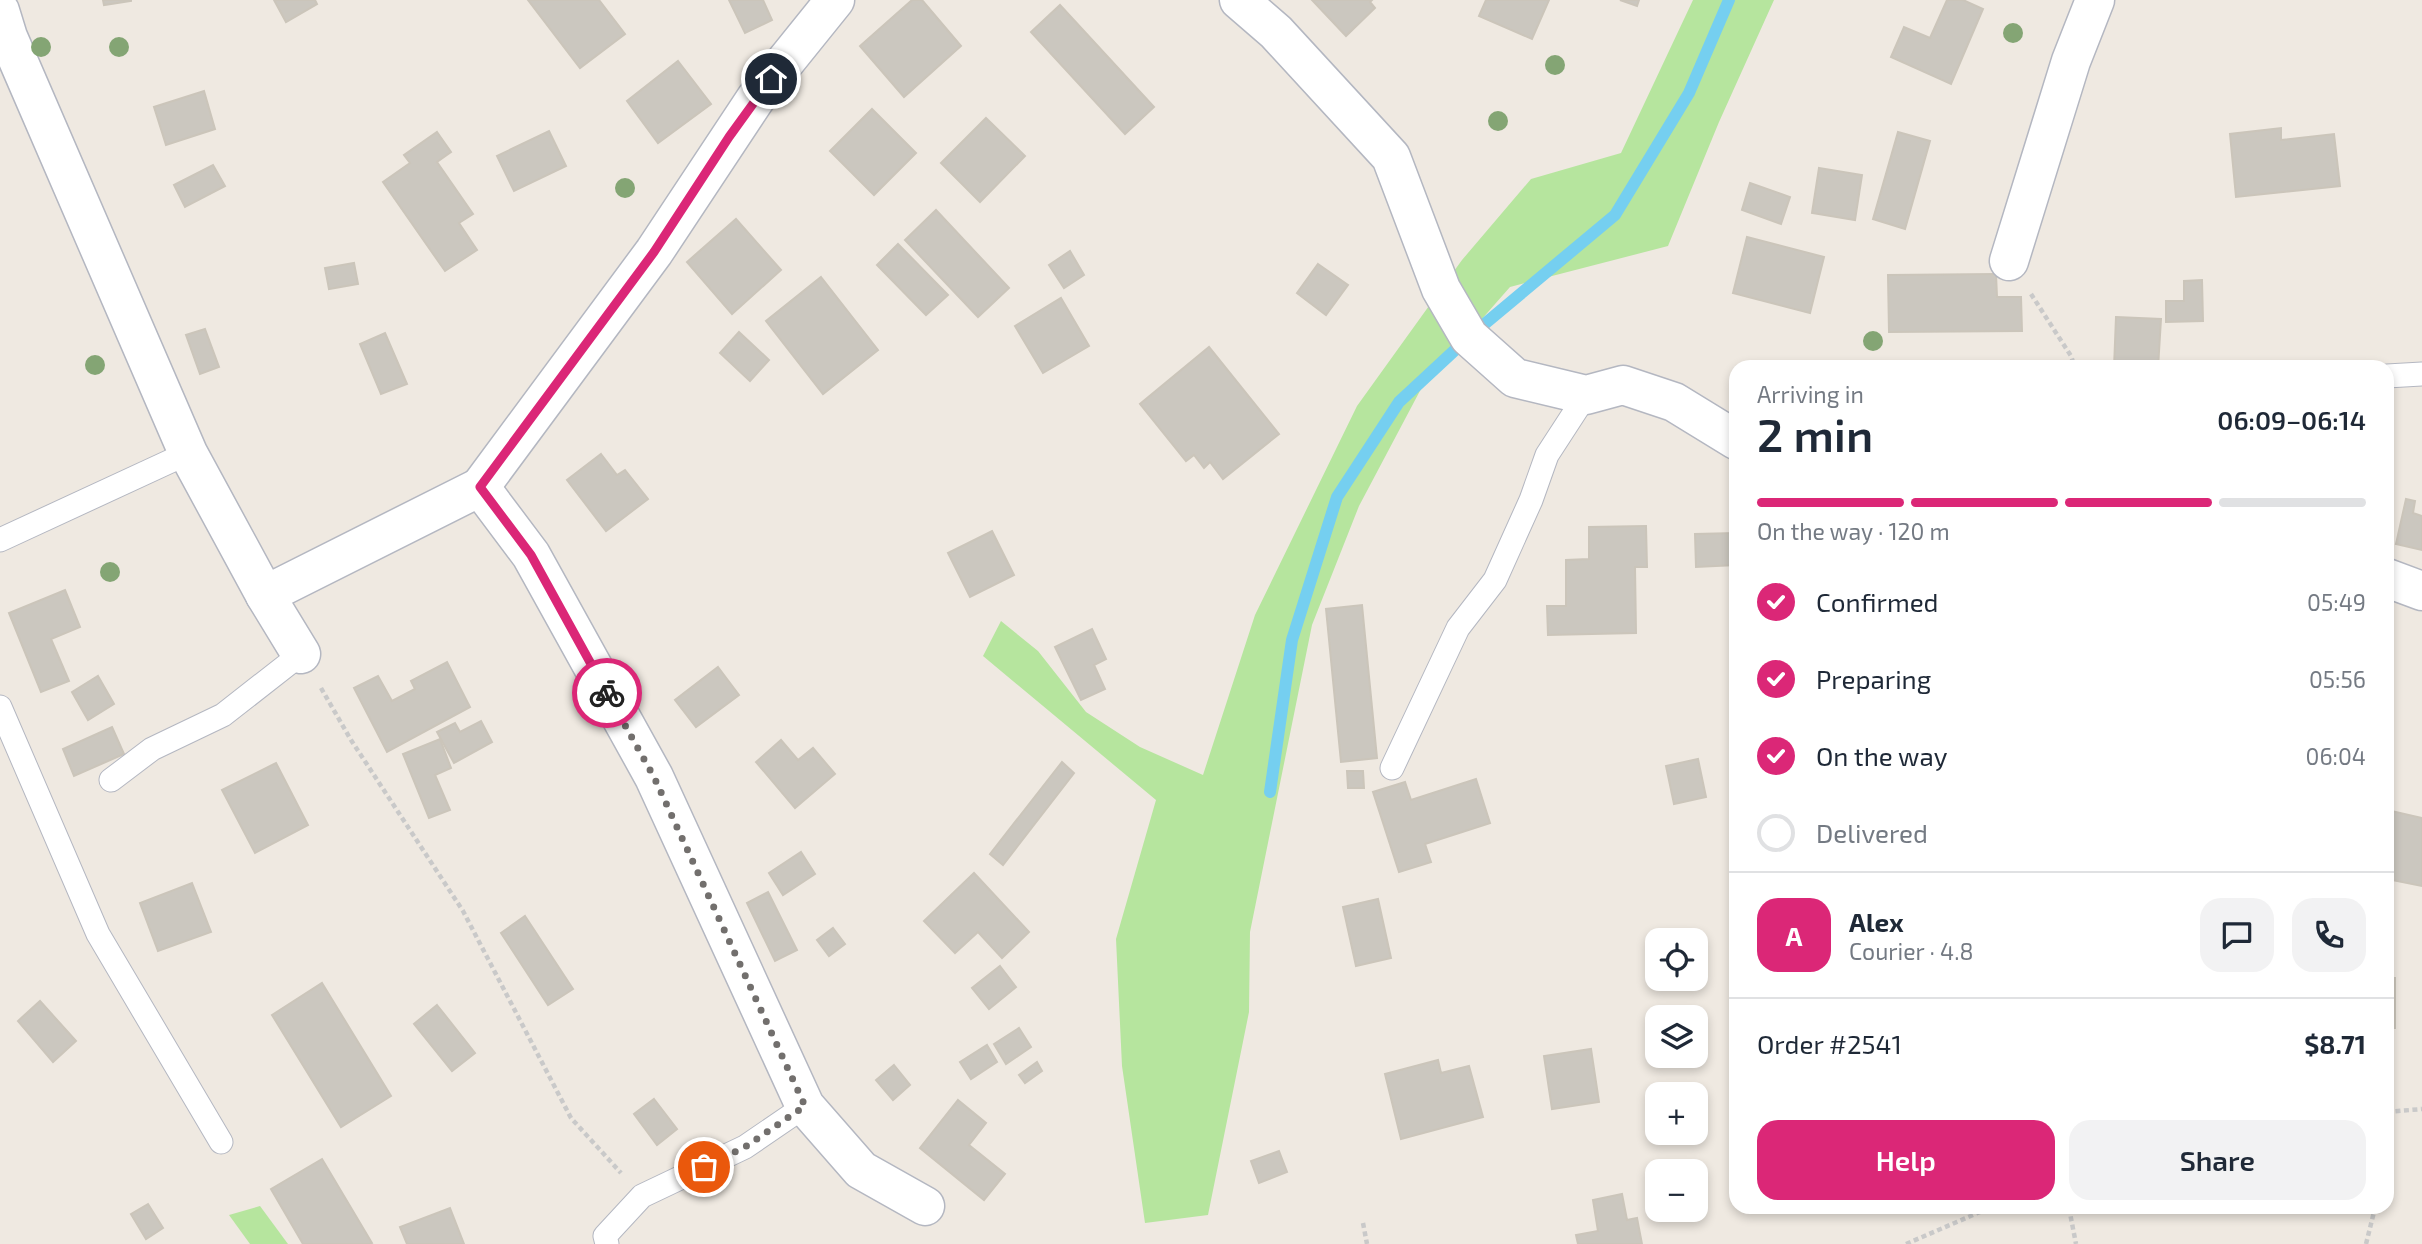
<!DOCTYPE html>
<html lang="en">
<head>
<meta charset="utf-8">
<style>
	body { margin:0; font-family:"Exo 2",sans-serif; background:#f2f2f3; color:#1f2937; height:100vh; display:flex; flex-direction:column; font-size:26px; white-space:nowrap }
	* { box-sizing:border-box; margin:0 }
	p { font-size:23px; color:#747a83 }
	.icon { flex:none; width:38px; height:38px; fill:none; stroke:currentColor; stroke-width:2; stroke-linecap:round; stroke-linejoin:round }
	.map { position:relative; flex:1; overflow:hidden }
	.panel { position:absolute; left:1729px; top:360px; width:665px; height:854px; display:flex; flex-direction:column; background:#fff; border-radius:21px; box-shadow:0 4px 10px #0003 }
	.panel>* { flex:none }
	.tools { position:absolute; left:1645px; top:928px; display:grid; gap:14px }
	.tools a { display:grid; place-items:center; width:63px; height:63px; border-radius:14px; background:#fff; box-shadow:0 4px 10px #0003; font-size:35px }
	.pin { position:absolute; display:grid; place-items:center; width:60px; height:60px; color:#fff; margin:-30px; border:4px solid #fff; border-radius:50%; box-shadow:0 2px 7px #0007 }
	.courier { position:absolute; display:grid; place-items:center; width:70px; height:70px; margin:-35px; border:5px solid #db2777; border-radius:50%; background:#fff; color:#222; box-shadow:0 2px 9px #0007 }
	.summary em { font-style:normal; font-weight:600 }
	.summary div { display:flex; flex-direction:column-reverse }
	.summary { display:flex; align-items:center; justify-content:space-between; height:119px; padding:0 28px }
	h1 { font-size:46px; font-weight:600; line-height:52px }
	.bar { display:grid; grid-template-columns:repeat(4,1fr); gap:10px 7px; align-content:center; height:84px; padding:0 28px }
	.bar i { height:9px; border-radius:5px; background:#e0e1e3 }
	.bar .on { background:#db2777 }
	.bar p { grid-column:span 4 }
	.line { display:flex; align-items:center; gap:18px; padding:0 28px; border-top:2px solid #e0e1e3 }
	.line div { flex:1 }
	.round { display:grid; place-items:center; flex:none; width:74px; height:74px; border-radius:21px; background:#f2f2f3 }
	ol { padding:0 28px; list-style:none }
	li { display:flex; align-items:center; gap:21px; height:77px }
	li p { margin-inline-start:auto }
	li .icon { padding:7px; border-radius:50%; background:#db2777; color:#fff; stroke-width:4 }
	li:last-child { color:#747a83 }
	li i { width:38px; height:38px; border:4px solid #e0e1e3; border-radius:50% }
	.cta { display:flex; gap:14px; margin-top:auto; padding:14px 28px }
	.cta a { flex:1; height:80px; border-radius:21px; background:#db2777; color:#fff; font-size:28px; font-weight:600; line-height:80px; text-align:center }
	.cta a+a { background:#f2f2f3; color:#1f2937 }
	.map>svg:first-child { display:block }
	.green { fill:#b6e59e }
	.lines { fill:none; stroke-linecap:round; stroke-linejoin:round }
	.stream { stroke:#75cff0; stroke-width:12 }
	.building { fill:#cbc7bf; stroke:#cbc5ba; stroke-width:2 }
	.service-casing { stroke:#b4b7c1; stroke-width:25 }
	.minor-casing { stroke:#b4b7c1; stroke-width:41 }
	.path { stroke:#c9c9c9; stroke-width:4.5; stroke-dasharray:5 3.5; stroke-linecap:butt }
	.service { stroke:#fff; stroke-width:23 }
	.minor { stroke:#fff; stroke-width:38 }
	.tree { fill:#84a574 }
	.done { stroke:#726f6d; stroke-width:7; stroke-dasharray:0 12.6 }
	.route { stroke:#db2777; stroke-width:9 }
</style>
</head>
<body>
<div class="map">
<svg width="2422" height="1244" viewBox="0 0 2422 1244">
	<rect width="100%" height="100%" fill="#efe9e1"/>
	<g class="green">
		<path d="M1693 0H1774L1719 122 1668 246 1510 287 1422 387 1359 506 1312 625 1250 932 1249 1012 1208 1215 1145 1223 1122 1066 1116 939 1156 800 983 656 1001 621 1038 651 1086 712 1140 747 1203 775 1255 615 1357 406 1462 260 1531 179 1621 153Z"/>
		<path d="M260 1206 288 1244H250L229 1215Z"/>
	</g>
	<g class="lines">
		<path class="stream" d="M1270 792 1292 640 1337 497 1399 402 1469 337 1615 215 1689 93 1729 0"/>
	</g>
	<g class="building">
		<path d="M103 0H131V1L104 5Z"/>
		<path d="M274 0H315L317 4 286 22Z"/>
		<path d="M528 0H599L625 34 580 68Z"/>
		<path d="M729 0H763L772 20 745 33Z"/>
		<path d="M912 0H922L961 46 904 97 860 46Z"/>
		<path d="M1312 0H1372L1370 2 1375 8 1346 36Z"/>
		<path d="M1486 0H1549L1532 39 1479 16Z"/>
		<path d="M1620 0H1639L1637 6Z"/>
		<path d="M1947 0H1963L1983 9 1951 84 1891 57 1904 27 1930 38Z"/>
		<path d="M1060 5 1154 107 1125 134 1031 32Z"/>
		<path d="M678 61 711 104 658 143 627 101Z"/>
		<path d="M204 91 215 129 166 145 154 107Z"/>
		<path d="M872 109 916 153 874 195 830 151Z"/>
		<path d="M986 118 1025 156 980 202 941 163Z"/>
		<path d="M2281 128V140L2334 134 2340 186 2236 197 2230 134Z"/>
		<path d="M549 131 566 166 514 191 497 156Z"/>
		<path d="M437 132 451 152 437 162 473 214 459 223 477 250 445 271 383 182 410 163 404 155Z"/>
		<path d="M1898 132 1930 141 1905 229 1873 219Z"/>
		<path d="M213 165 225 186 185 207 174 185Z"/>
		<path d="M1819 168 1862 175 1855 220 1812 213Z"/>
		<path d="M1750 183 1790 197 1781 224 1742 210Z"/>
		<path d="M936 210 1009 288 978 317 905 240Z"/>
		<path d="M736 219 781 270 732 314 687 262Z"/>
		<path d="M1747 237 1824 257 1810 313 1733 293Z"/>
		<path d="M898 244 948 295 926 315 877 265Z"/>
		<path d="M1070 251 1084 275 1064 288 1049 265Z"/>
		<path d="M354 263 358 284 329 289 325 268Z"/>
		<path d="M1318 264 1348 285 1326 315 1297 293Z"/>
		<path d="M1996 274 1997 297H2021L2022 331 1889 332 1888 275Z"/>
		<path d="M821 277 878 350 823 394 766 321Z"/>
		<path d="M2202 280 2203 321 2166 322V301H2184V281Z"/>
		<path d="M1061 298 1089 346 1043 373 1015 326Z"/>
		<path d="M2116 317 2161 319 2158 368H2114Z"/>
		<path d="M205 329 219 367 200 374 186 335Z"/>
		<path d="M739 332 769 360 750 381 720 353Z"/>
		<path d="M385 333 407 384 381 394 360 344Z"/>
		<path d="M1209 347 1279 434 1223 479 1210 462 1204 468 1194 455 1186 461 1140 404Z"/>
		<path d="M601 454 617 475 625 470 648 499 606 531 567 480Z"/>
		<path d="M2406 499 2415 501 2413 513 2422 516V550L2396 544Z"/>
		<path d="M1646 526 1647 567H1635L1636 633 1548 635 1547 606H1566V560L1589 559V527Z"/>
		<path d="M992 531 1014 575 970 597 948 553Z"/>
		<path d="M1736 533V565L1696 567 1695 534Z"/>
		<path d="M65 590 80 627 51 639 69 681 41 692 9 613Z"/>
		<path d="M1362 605 1377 758 1341 762 1326 609Z"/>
		<path d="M1092 629 1106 659 1094 665 1105 689 1081 700 1055 647Z"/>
		<path d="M447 662 470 707 387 752 354 688 378 676 392 701 415 689 411 681Z"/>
		<path d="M718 667 739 695 696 727 675 700Z"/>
		<path d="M98 676 114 704 88 720 72 692Z"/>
		<path d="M481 721 492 742 454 763 437 732 455 723 460 732Z"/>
		<path d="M112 727 124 754 74 776 63 749Z"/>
		<path d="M440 739 451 768 435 775 450 810 429 818 403 754Z"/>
		<path d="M781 740 798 760 813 748 835 774 795 808 756 762Z"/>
		<path d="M1698 759 1706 797 1674 804 1666 766Z"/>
		<path d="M1062 762 1074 773 1003 865 990 854Z"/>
		<path d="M276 763 308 825 255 853 222 790Z"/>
		<path d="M1347 771H1363L1364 788H1348Z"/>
		<path d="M1476 779 1490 823 1425 844 1431 862 1399 872 1373 792 1405 782 1411 800Z"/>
		<path d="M2387 810 2422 818V886L2387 879Z"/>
		<path d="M801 852 815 874 783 895 769 873Z"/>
		<path d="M974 873 1029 932 1002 958 978 932 955 953 924 921Z"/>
		<path d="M192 883 211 932 158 951 140 903Z"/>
		<path d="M768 892 797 950 775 961 747 903Z"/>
		<path d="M1378 899 1391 958 1356 966 1343 907Z"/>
		<path d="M525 916 573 989 548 1005 501 933Z"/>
		<path d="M833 928 845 944 829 956 817 940Z"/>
		<path d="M1000 966 1016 987 989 1009 972 988Z"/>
		<rect x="2387" y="978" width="8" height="50"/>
		<path d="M322 983 391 1096 341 1127 272 1015Z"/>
		<path d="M40 1001 76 1041 53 1062 18 1021Z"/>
		<path d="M437 1005 475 1053 452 1071 414 1024Z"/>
		<path d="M1019 1028 1031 1047 1006 1064 994 1044Z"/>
		<path d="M987 1045 997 1062 971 1079 960 1062Z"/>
		<path d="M1591 1049 1599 1102 1552 1109 1544 1056Z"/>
		<path d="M1438 1060 1441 1073 1469 1066 1483 1117 1401 1139 1385 1074Z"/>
		<path d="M1037 1062 1042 1071 1025 1083 1019 1075Z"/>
		<path d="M894 1065 910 1085 893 1100 876 1080Z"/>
		<path d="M654 1099 677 1129 657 1145 634 1114Z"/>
		<path d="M958 1100 986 1123 969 1145 1005 1174 984 1200 920 1148Z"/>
		<path d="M1279 1151 1287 1172 1259 1183 1251 1161Z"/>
		<path d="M322 1159 372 1243 370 1244H303L271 1189Z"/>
		<path d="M1622 1194 1627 1220 1637 1218 1642 1244H1578L1576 1235 1598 1231 1593 1200Z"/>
		<path d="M148 1204 163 1228 146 1239 131 1214Z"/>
		<path d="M450 1208 464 1244H407L400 1227Z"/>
	</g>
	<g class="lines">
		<defs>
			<g id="service">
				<path d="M2387 376 2422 374"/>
				<path d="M0 540 188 453"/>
				<path d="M0 707 98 934 221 1142"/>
				<path d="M1392 768 1458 628 1495 580 1531 500 1547 455 1586 395"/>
				<path d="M111 780 152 749 223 715 301 654"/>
				<path d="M607 1244 605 1236 642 1196 745 1147 805 1106"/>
			</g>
			<g id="minor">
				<path d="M1239 0 1276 32 1391 157 1441 289 1469 337 1515 378 1586 395 1623 385 1674 402 1736 440"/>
				<path d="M0 11 8 37 188 453 265 595 480 487 531 555 654 777 805 1106 861 1170 925 1206"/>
				<path d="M2009 261 2071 61 2095 0"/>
				<path d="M480 487 654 252 756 98 835 0"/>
				<path d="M2387 578 2422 591"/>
				<path d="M265 595 301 654"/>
			</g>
		</defs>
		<use href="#service" class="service-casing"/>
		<use href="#minor" class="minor-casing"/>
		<g class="path">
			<path d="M2031 294 2071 356 2075 368"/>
			<path d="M321 688 351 740 463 911 571 1118 621 1173"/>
			<path d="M2387 1112 2422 1109"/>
			<path d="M2069 1208 2076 1244"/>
			<path d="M1363 1223 1367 1244"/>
			<path d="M1906 1244 1989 1208"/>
			<path d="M2366 1244 2375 1208"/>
		</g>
		<use href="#service" class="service"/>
		<use href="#minor" class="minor"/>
	</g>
	<g class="tree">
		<circle cx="2013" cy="33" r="10"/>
		<circle cx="41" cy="47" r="10"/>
		<circle cx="119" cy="47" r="10"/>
		<circle cx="1555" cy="65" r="10"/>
		<circle cx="1498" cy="121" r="10"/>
		<circle cx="625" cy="188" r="10"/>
		<circle cx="1873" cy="341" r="10"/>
		<circle cx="95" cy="365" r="10"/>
		<circle cx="110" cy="572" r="10"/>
	</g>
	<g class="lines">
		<path class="done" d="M607 693 654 777 805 1106 745 1147 704 1167"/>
		<path class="route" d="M607 693 531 555 480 487 654 252 729 137 771 79"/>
	</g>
</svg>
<div class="tools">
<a><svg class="icon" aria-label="locate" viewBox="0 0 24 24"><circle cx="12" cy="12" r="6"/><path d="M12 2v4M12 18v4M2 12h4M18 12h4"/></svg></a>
<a><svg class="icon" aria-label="layers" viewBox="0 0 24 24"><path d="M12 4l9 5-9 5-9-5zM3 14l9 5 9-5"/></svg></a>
<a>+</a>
<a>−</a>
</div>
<div class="pin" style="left:704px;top:1167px;background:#ea580c"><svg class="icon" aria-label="bag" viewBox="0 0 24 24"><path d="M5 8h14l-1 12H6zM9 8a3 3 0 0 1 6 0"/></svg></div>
<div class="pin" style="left:771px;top:79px;background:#1f2937"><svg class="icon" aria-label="home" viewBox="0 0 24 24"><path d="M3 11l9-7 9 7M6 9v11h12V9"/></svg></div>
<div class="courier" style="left:607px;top:693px"><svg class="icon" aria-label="bike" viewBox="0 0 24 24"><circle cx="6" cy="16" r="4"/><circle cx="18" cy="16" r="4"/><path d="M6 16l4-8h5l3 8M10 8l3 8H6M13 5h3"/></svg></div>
<section class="panel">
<div class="summary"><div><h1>2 min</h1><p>Arriving in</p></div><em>06:09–06:14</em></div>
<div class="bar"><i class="on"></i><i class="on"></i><i class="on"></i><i></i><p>On the way · 120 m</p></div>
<ol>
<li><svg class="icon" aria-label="check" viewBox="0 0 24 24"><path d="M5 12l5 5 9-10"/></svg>Confirmed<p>05:49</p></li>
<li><svg class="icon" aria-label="check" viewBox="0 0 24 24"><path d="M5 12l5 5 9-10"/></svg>Preparing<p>05:56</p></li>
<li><svg class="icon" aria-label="check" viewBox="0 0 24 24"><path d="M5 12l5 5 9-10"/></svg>On the way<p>06:04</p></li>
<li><i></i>Delivered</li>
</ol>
<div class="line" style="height:126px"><b class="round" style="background:#db2777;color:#fff">A</b><div><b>Alex</b><p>Courier · 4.8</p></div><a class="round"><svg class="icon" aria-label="chat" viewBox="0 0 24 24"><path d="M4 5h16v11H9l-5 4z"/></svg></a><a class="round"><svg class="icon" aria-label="phone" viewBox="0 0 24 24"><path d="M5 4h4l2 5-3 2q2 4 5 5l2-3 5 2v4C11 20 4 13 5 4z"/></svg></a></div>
<div class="line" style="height:91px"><div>Order #2541</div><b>$8.71</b></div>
<div class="cta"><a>Help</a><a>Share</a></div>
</section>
</div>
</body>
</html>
